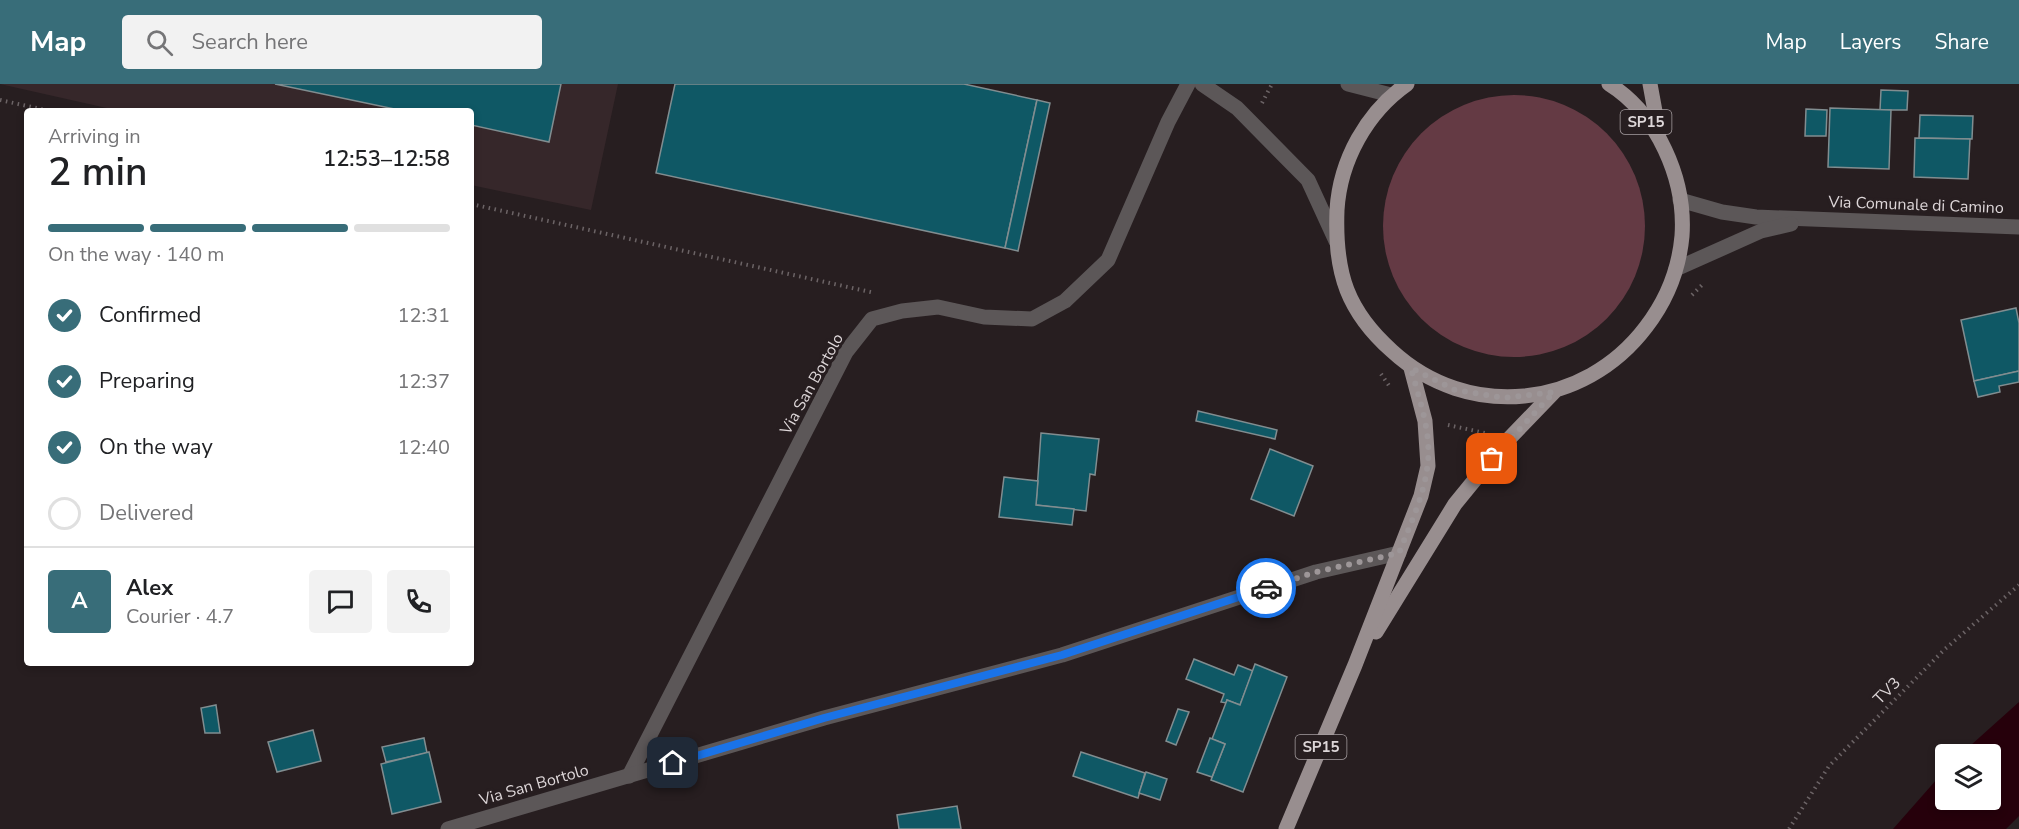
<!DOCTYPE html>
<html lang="en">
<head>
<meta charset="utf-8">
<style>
	body { margin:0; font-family:"Nunito Sans",sans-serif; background:#f2f2f2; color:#202124; height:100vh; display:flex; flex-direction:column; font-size:22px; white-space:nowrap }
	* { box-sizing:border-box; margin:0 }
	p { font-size:20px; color:#757577 }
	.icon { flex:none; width:33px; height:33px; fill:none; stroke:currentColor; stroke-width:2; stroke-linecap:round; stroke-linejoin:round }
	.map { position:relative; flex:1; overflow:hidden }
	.sheet { position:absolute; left:24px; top:24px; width:450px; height:558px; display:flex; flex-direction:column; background:#fff; border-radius:6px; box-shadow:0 3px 9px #0003 }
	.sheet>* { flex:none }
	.buttons { position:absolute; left:1935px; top:660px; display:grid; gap:12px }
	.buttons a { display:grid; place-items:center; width:66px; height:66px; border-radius:6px; background:#fff; box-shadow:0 3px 9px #0003; font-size:30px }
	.pin { position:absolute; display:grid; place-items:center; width:51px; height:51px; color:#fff; margin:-26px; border-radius:12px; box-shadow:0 3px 9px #0006 }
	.courier { position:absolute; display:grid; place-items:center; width:60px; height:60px; margin:-30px; border:4px solid #1a73e8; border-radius:50%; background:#fff; color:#222; box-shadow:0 2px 8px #0007 }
	.overview em { font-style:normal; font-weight:600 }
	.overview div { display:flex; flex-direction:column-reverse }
	.overview { display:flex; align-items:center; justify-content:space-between; height:102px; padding:0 24px }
	h1 { font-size:39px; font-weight:600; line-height:45px }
	.bar { display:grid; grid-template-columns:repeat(4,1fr); gap:9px 6px; align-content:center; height:72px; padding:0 24px }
	.bar i { height:8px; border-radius:4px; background:#e0e0e0 }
	.bar .on { background:#386d79 }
	.bar p { grid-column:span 4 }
	.line { display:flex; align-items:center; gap:15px; padding:0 24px; border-top:2px solid #e0e0e0 }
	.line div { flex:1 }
	.round { display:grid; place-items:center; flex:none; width:63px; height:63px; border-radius:6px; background:#f2f2f2 }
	ol { padding:0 24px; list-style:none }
	li { display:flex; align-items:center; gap:18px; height:66px }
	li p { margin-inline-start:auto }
	li .icon { padding:6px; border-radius:50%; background:#386d79; color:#fff; stroke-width:4 }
	li:last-child { color:#757577 }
	li i { width:33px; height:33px; border:3px solid #e0e0e0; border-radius:50% }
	header { display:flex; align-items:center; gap:36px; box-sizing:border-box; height:84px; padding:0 30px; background:#386d79; color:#fff }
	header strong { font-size:28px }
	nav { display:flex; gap:33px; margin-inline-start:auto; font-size:21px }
	.search { width:420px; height:54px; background:#f2f2f2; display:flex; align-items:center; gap:15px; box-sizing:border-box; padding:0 21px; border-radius:6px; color:#757577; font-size:22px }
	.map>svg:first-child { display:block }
	.built { fill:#36272a }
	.green { fill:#643a44 }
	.water { fill:#26000b }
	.building { fill:#0f5865; stroke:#818d90; stroke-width:1.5 }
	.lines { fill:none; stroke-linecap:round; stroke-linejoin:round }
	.path { stroke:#6c6466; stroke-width:4; stroke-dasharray:1.5 4.5; stroke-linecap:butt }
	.minor { stroke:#5c5758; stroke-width:15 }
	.tertiary { stroke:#5c5758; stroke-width:15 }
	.primary { stroke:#988e8f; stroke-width:15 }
	.done { stroke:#9d9698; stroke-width:6; stroke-dasharray:0 10.8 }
	.route { stroke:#1a73e8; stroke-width:8 }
	.labels { text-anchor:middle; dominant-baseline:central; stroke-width:6; stroke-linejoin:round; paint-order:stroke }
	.shield { fill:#271e20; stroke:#a69fa1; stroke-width:1.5 }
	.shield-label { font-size:15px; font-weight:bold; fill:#ddd6d8 }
	.street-label { font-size:16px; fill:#ddd6d8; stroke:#271e20 }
</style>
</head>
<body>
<header>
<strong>Map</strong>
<div class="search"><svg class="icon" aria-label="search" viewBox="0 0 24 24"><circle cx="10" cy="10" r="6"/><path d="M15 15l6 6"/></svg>Search here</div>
<nav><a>Map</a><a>Layers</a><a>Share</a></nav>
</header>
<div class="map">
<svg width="2019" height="745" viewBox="0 0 2019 745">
	<rect width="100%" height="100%" fill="#271e20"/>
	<path class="built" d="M0 0H618L591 126 471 101V27H120Z"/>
	<circle class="green" cx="1514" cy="142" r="131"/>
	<path class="water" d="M2019 618V732L2006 745H1893L1945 686 1946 716H1990V670H1961Z"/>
	<g class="building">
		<path d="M275 0H561L549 58 471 41V27H404Z"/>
		<path d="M675 0H964L1037 16 1005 164 656 89Z"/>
		<path d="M1881 6 1908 7 1907 26H1880Z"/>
		<path d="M1037 16 1050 19 1018 167 1005 164Z"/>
		<path d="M1830 24 1891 26 1889 85 1828 83Z"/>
		<path d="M1806 25 1827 26 1826 52H1805Z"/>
		<path d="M1920 31 1973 32 1972 55 1919 54Z"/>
		<path d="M1915 54 1970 55 1968 95 1914 93Z"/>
		<path d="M2016 224 2019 239V287L1974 297 1961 236Z"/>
		<path d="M2019 287V298L1999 302 2000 308 1978 313 1974 297Z"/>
		<path d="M1198 327 1277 346 1275 355 1196 337Z"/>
		<path d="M1041 349 1099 355 1095 391 1090 390 1086 427 1036 421Z"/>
		<path d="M1270 365 1313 382 1294 432 1251 415Z"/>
		<path d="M1004 393 1038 397 1036 421 1074 425 1072 441 999 433Z"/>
		<path d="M1194 575 1234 591 1238 581 1253 587 1240 621 1227 616 1226 619 1221 618 1224 610 1186 595Z"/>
		<path d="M1255 580 1287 593 1243 708 1211 696 1225 660 1212 655 1227 616 1240 621Z"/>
		<path d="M216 621 220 649H205L201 624Z"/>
		<path d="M1178 625 1189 628 1176 661 1166 657Z"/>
		<path d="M313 646 321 677 277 688 268 658Z"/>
		<path d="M424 654 427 669 386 678 382 663Z"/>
		<path d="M1210 654 1225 660 1212 693 1197 688Z"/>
		<path d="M429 668 441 718 392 730 381 680Z"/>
		<path d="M1081 668 1145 689 1138 714 1073 692Z"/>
		<path d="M1146 688 1167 695 1160 716 1139 709Z"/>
		<path d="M957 722 961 745H899L897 731Z"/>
	</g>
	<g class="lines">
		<g class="path">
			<path d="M0 16 50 27"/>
			<path d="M1262 19 1272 0"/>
			<path d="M471 120 875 209"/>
			<path d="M1692 211 1704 199"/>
			<path d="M1381 290 1390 303"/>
			<path d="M1448 341 1485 349"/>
			<path d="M1789 745 1829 682 1945 565 2019 501"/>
		</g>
		<g class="minor">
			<path d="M1202 0 1237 24 1308 96 1336 157"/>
			<path d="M1348 0 1391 11"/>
			<path d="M629 692 846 268 872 235 902 227 938 223 984 233 1032 235 1065 217 1108 176 1168 38 1188 0"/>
			<path d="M448 745 824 634 1062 571 1316 488 1399 469"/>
		</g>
		<g class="tertiary">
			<path d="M1680 116 1722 128 1756 133 2019 143"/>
			<path d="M1676 185 1761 147 1791 140"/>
		</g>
		<g class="primary">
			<path d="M1407 0C1367 28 1340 76 1337 126 1336 153 1337 180 1347 206 1356 229 1374 251 1392 267 1468 337 1584 325 1646 243 1666 217 1679 185 1682 152 1686 95 1657 30 1609 0"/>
			<path d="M1650 0 1659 49"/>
			<path d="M1376 548 1455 420 1504 360 1554 308"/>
			<path d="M1286 745 1355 581 1421 412 1428 382 1425 337 1411 284"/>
		</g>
	</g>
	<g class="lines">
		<path class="done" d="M1266 504 1316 488 1399 469C1410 441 1423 414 1427 385 1433 352 1419 315 1411 284L1455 306 1504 314 1554 308 1492 375"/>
		<path class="route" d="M673 679 824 634 1062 571 1266 504"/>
	</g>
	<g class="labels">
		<g class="shield">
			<rect x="1620.5" y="26" width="51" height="24" rx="4.5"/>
			<rect x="1295.5" y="651" width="51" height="24" rx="4.5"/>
		</g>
		<g class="shield-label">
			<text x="1646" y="38">SP15</text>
			<text x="1321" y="663">SP15</text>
		</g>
		<g class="street-label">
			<text transform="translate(1916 121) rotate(2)">Via Comunale di Camino</text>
			<text transform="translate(812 300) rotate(-61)">Via San Bortolo</text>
			<text transform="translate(1887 607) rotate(-45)">TV3</text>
			<text transform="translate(534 701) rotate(-16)">Via San Bortolo</text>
		</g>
	</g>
</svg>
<div class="buttons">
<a><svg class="icon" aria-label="layers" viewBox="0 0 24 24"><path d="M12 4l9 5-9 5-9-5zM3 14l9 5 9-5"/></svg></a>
</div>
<div class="pin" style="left:1492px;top:375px;background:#ea580c"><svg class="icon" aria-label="bag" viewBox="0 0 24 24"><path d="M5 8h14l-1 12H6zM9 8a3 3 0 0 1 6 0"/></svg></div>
<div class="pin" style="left:673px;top:679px;background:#1f2937"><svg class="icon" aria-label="home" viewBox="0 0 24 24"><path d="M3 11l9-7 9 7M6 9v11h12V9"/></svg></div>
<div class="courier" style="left:1266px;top:504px"><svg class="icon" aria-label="car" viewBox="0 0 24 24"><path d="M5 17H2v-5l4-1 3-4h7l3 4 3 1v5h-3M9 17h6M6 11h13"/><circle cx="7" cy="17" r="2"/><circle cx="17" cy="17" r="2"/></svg></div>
<section class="sheet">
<div class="overview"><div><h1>2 min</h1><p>Arriving in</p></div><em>12:53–12:58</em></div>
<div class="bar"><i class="on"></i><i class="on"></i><i class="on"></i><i></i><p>On the way · 140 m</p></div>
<ol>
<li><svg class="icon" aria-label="check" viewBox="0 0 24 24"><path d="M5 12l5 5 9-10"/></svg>Confirmed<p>12:31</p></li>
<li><svg class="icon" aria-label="check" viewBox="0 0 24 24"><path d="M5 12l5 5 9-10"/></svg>Preparing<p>12:37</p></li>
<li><svg class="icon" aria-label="check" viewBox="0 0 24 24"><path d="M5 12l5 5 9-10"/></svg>On the way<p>12:40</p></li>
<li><i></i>Delivered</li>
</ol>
<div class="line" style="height:108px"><b class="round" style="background:#386d79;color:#fff">A</b><div><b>Alex</b><p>Courier · 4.7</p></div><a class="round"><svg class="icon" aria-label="chat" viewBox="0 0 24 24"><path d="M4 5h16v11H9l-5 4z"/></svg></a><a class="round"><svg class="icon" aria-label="phone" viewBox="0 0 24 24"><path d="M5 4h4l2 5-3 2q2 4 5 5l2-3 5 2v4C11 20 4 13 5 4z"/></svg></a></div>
</section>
</div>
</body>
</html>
